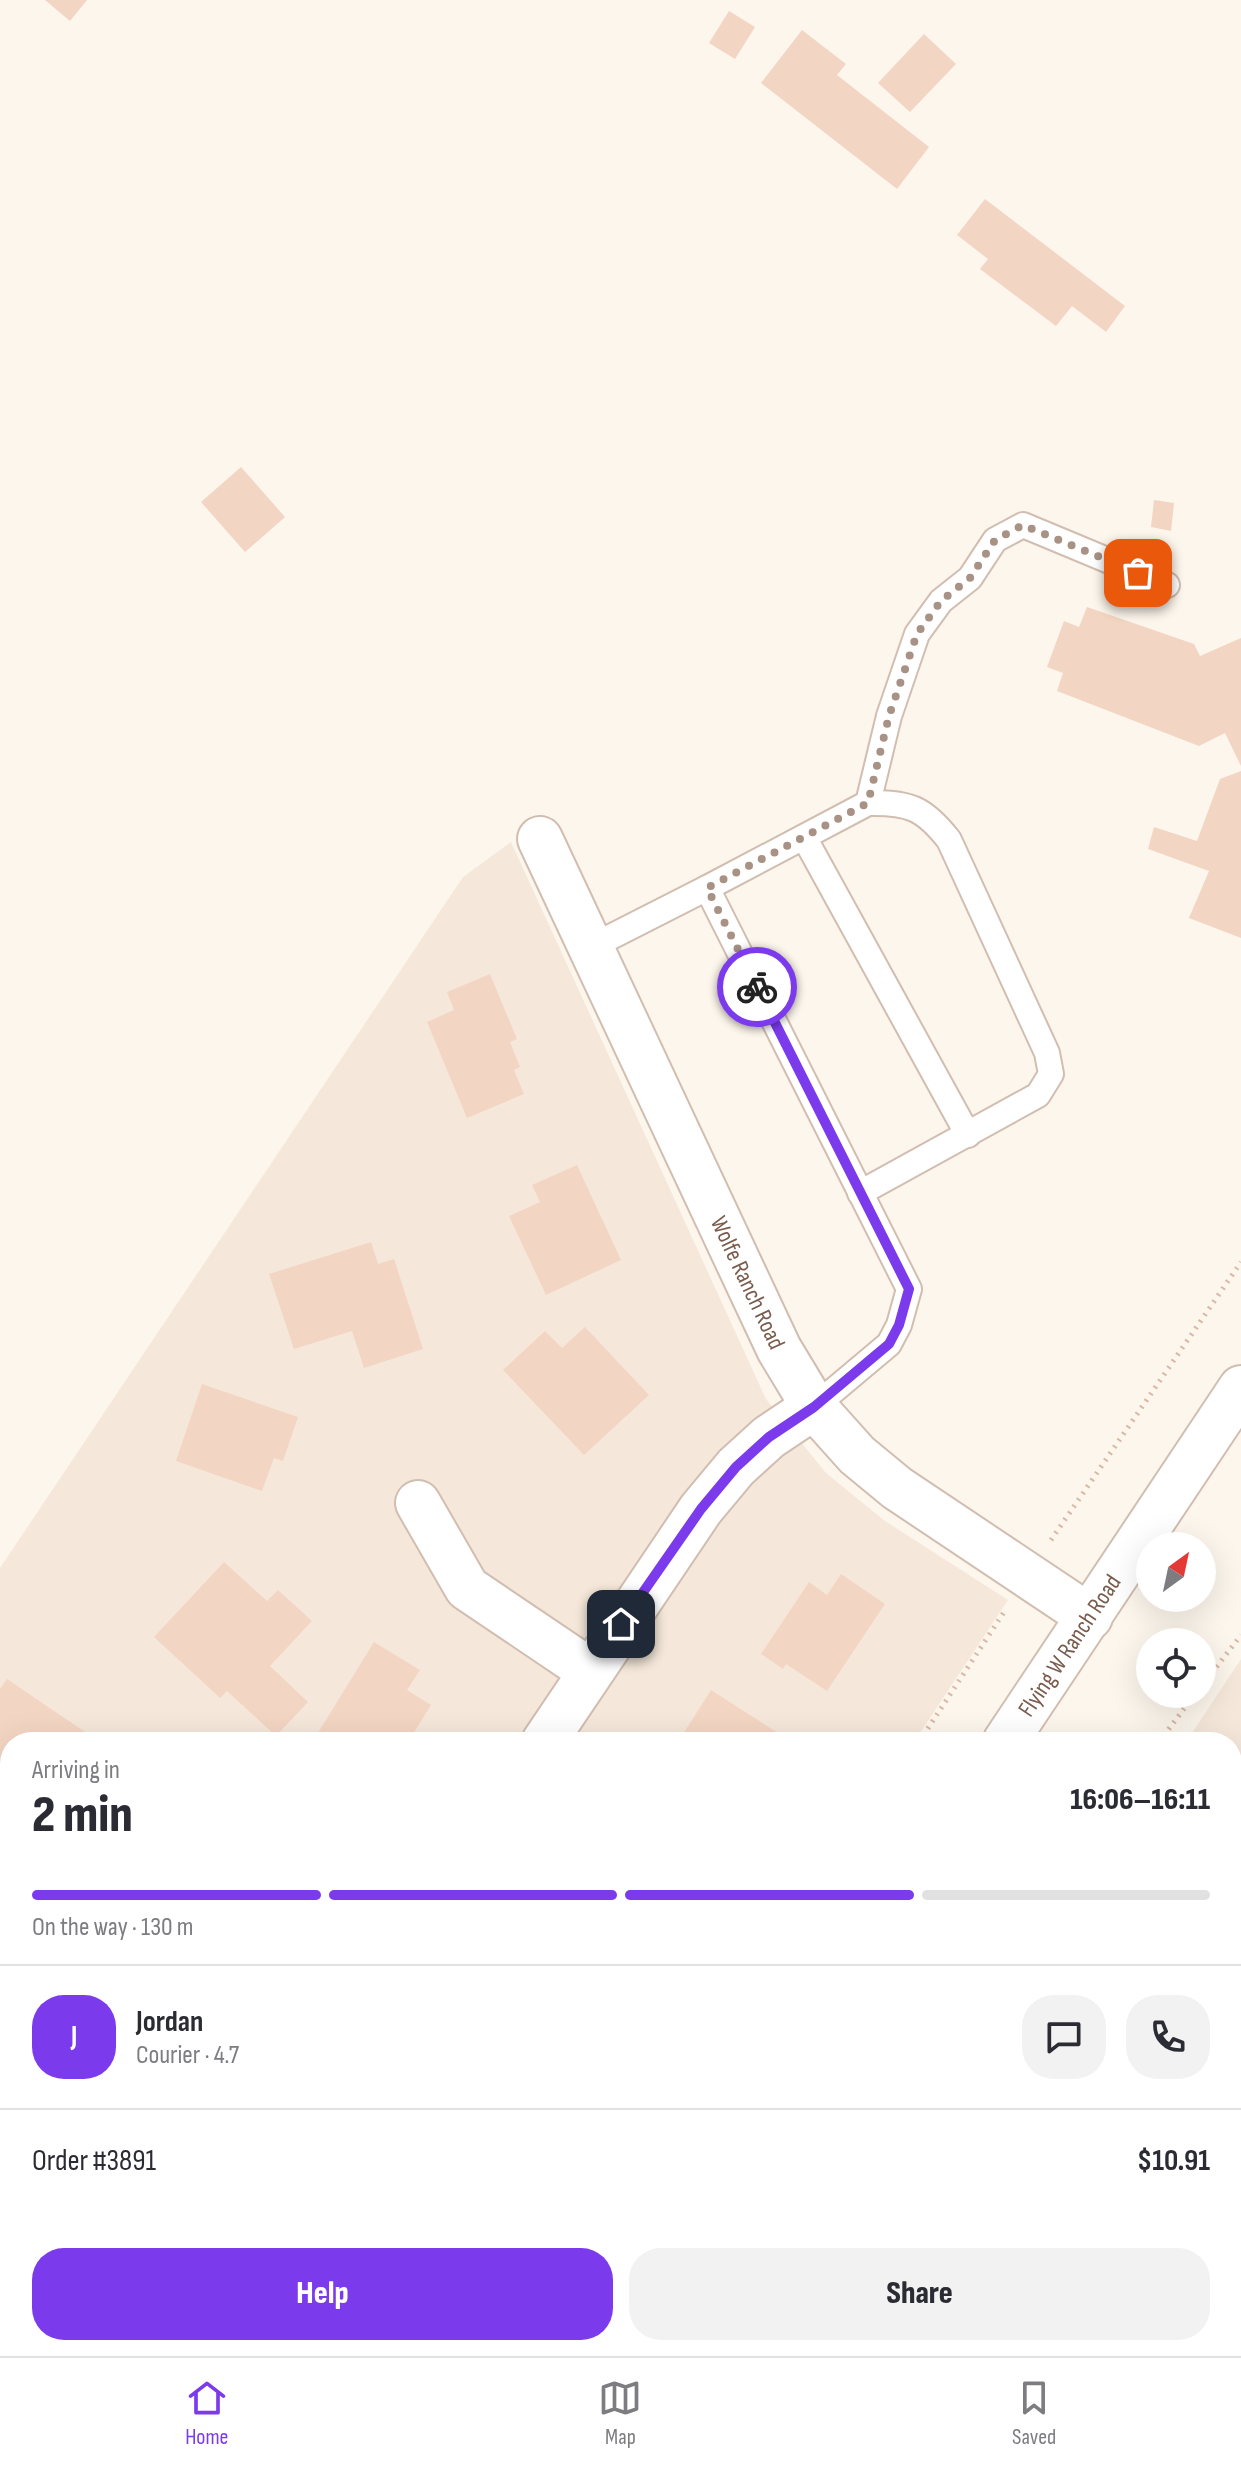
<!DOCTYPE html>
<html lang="en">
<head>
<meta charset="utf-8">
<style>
	body { margin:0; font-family:"Sofia Sans Condensed",sans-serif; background:#f2f2f3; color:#2b2b33; height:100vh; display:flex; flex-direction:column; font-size:30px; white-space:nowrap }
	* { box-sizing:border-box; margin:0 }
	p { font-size:26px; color:#7c7c81 }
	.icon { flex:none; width:44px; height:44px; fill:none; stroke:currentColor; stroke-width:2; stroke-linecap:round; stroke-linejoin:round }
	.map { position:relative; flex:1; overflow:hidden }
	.details { position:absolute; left:0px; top:1732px; width:1242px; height:624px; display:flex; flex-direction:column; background:#fff; border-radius:32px 32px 0 0; box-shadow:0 8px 32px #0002 }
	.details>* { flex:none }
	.needle { width:52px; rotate:33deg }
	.controls { position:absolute; left:1136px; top:1532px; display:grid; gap:16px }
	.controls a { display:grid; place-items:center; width:80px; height:80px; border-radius:50%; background:#fff; box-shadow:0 8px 32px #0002; font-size:40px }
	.pin { position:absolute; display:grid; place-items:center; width:68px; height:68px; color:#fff; margin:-34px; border-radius:16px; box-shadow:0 4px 12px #0006 }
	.courier { position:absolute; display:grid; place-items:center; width:80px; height:80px; margin:-40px; border:6px solid #7c3aed; border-radius:50%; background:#fff; color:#222; box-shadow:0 2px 10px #0007 }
	.head em { font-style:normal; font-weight:800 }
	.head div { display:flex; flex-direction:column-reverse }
	.head { display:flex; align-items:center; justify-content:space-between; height:136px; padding:0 32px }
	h1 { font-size:52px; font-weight:800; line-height:60px }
	.bar { display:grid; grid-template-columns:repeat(4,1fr); gap:12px 8px; align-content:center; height:96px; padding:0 32px }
	.bar i { height:10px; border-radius:6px; background:#e1e1e2 }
	.bar .selected { background:#7c3aed }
	.bar p { grid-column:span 4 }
	.line { display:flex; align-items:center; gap:20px; padding:0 32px; border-top:2px solid #e1e1e2 }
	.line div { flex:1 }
	.round { display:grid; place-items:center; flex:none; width:84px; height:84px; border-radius:32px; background:#f2f2f3 }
	.button { display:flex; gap:16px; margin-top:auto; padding:16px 32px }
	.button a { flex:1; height:92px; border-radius:32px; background:#7c3aed; color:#fff; font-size:32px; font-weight:800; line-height:92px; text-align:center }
	.button a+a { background:#f2f2f3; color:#2b2b33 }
	.tab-bar { display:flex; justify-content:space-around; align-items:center; height:112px; border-top:2px solid #e1e1e2; background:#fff; font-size:22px; color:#7c7c81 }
	.tab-bar a { display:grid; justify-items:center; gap:4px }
	.tab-bar .selected { color:#7c3aed }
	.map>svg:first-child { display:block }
	.residential { fill:#f5e8da }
	.building { fill:#f3d5c3 }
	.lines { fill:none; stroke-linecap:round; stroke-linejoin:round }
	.service-casing { stroke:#d1beb0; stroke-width:28 }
	.minor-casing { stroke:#d1beb0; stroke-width:48 }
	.tertiary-casing { stroke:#d1beb0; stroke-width:48 }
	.path { stroke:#d9b8a5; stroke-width:5; stroke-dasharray:2 6; stroke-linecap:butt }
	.service { stroke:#fff; stroke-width:24 }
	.minor { stroke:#fff; stroke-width:44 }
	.tertiary { stroke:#fff; stroke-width:44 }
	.done { stroke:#a89285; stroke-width:8; stroke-dasharray:0 14.4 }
	.route { stroke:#7c3aed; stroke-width:10 }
	.labels { text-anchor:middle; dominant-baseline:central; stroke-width:6; stroke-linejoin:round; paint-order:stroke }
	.street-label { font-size:24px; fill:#7a5c4d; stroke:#fffaf3 }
</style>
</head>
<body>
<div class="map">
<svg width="1241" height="2356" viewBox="0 0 1241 2356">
	<rect width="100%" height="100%" fill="#fdf6ec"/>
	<g class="residential">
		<path d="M511 842 766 1399 826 1473 885 1521 1008 1600 914 1742H10V2346H187L202 2356H0V1568L463 877Z"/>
		<path d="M1241 1659V2356H780L787 2346H1232V1742H1186Z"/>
		<path d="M357 2346H509L502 2356H372Z"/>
	</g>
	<g class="building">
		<path d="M45 0H87L70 21Z"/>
		<path d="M729 11 755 27 735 59 709 43Z"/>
		<path d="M802 30 846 64 837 75 929 147 897 189 761 83Z"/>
		<path d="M924 34 956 64 910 112 878 83Z"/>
		<path d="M985 199 1125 306 1106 332 1072 306 1056 326 980 269 988 259 957 235Z"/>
		<path d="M241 467 285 517 245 552 201 502Z"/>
		<path d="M1154 500 1174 503 1171 531 1151 527Z"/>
		<path d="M1087 607 1194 644 1200 656 1241 638V766L1225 733 1199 746 1057 691 1063 673 1047 667 1064 621 1079 627Z"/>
		<path d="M1241 771V938L1189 918 1209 871 1148 849 1154 827 1197 841 1220 779Z"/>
		<path d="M490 974 517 1039 510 1042 520 1067 514 1070 524 1094 467 1118 427 1022 454 1010 447 992Z"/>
		<path d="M577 1165 621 1260 546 1295 509 1216 540 1202 532 1185Z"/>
		<path d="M371 1242 378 1264 394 1259 423 1349 364 1368 352 1331 294 1349 269 1274Z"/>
		<path d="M585 1327 649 1395 584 1455 503 1370 545 1331 562 1348Z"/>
		<path d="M202 1384 298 1417 283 1461 274 1458 262 1491 176 1461Z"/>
		<path d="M224 1562 267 1601 278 1590 312 1621 270 1666 308 1702 276 1736 227 1691 220 1698 154 1637Z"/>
		<path d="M841 1574 885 1604 827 1691 786 1664 783 1669 761 1654 809 1582 827 1595Z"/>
		<path d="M374 1642 420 1670 407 1690 431 1705 408 1742H315L313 1741Z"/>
		<path d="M7 1679 85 1732 78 1742H10V1810L0 1804V1689Z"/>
		<path d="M711 1690 786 1738 783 1742H678Z"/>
		<path d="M1238 1786 1241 1788V1926L1232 1920V1794Z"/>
		<path d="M1232 1957 1241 1964 1232 1979Z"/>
		<path d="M0 2084 9 2090 0 2103Z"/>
		<path d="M10 2146V2208L0 2202V2160Z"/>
		<path d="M0 2306 10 2313V2344L2 2356Z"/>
		<path d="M870 2346H956L949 2356H885Z"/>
		<path d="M977 2346H999L993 2356Z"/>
	</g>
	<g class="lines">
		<defs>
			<g id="service">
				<path d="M804 837 968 1135"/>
				<path d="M591 947 707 888"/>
				<path d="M860 1193 1038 1095 1051 1074 1047 1053 949 840C924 808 909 802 868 803"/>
				<path d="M814 1407 889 1344 899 1325 909 1289 707 888 868 803 889 716 917 634 941 601 970 578 995 540 1023 525 1167 585"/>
			</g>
			<g id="minor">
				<path id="s1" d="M540 839 779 1349 814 1407 857 1455 897 1488 1090 1617"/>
				<path d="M418 1503 467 1588 590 1671"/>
				<path d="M544 1742 701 1509 736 1467 769 1437 814 1407"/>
				<path d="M0 1937 10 1943"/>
				<path d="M1232 2161 1241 2147"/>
				<path d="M133 2356 140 2346"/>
				<path d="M1107 2356 1113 2346"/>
			</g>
			<g id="tertiary">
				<path id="s2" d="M1005 1742 1241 1388"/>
				<path d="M600 2356 607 2346"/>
			</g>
		</defs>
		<use href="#service" class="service-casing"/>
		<use href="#minor" class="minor-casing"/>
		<use href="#tertiary" class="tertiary-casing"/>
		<g class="path">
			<path d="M1051 1540 1241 1262"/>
			<path d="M1202 1686 1241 1635"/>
			<path d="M919 1742 1004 1612"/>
			<path d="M1159 1742 1195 1694"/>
			<path d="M518 2356 525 2346"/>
			<path d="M762 2356 769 2346"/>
		</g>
		<use href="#service" class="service"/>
		<use href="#minor" class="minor"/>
		<use href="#tertiary" class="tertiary"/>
	</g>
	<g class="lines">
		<path class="done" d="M757 987 707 888 868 803 889 716 917 634 941 601 970 578 995 540 1023 525 1138 573"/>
		<path class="route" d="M621 1624 701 1509 736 1467 769 1437 814 1407 889 1344 899 1325 909 1289 757 987"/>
	</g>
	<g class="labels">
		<g class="street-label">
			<text stroke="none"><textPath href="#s1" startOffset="490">Wolfe Ranch Road</textPath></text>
			<text stroke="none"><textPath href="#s2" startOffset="116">Flying W Ranch Road</textPath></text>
		</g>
	</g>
</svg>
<div class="controls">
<a><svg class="needle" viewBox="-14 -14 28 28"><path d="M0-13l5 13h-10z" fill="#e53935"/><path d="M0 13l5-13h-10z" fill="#7c7c81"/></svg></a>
<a><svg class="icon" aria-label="locate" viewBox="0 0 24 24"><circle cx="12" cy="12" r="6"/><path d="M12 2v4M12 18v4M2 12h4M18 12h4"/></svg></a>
</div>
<div class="pin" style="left:1138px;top:573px;background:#ea580c"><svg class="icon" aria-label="bag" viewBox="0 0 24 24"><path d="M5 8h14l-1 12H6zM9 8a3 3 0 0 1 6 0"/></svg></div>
<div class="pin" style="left:621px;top:1624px;background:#1f2937"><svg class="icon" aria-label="home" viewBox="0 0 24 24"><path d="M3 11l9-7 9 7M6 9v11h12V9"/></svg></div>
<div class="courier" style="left:757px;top:987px"><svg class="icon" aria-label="bike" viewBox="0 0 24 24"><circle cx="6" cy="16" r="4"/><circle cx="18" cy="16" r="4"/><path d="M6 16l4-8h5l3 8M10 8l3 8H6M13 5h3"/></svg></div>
<section class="details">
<div class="head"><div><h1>2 min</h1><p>Arriving in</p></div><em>16:06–16:11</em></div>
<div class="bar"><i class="selected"></i><i class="selected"></i><i class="selected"></i><i></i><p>On the way · 130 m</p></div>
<div class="line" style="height:144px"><b class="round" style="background:#7c3aed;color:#fff">J</b><div><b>Jordan</b><p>Courier · 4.7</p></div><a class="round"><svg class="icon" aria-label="chat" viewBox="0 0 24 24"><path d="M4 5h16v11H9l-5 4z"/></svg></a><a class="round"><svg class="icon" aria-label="phone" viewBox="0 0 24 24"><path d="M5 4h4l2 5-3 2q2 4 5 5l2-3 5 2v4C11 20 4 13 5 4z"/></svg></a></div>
<div class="line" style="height:104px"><div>Order #3891</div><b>$10.91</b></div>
<div class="button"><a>Help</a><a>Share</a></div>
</section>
</div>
<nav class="tab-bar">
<a class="selected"><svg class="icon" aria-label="home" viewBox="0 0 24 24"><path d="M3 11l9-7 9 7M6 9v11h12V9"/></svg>Home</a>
<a><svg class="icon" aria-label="map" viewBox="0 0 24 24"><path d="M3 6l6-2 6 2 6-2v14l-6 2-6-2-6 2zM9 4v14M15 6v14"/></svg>Map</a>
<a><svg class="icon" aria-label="saved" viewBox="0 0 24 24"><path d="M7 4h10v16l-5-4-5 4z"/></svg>Saved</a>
</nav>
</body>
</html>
